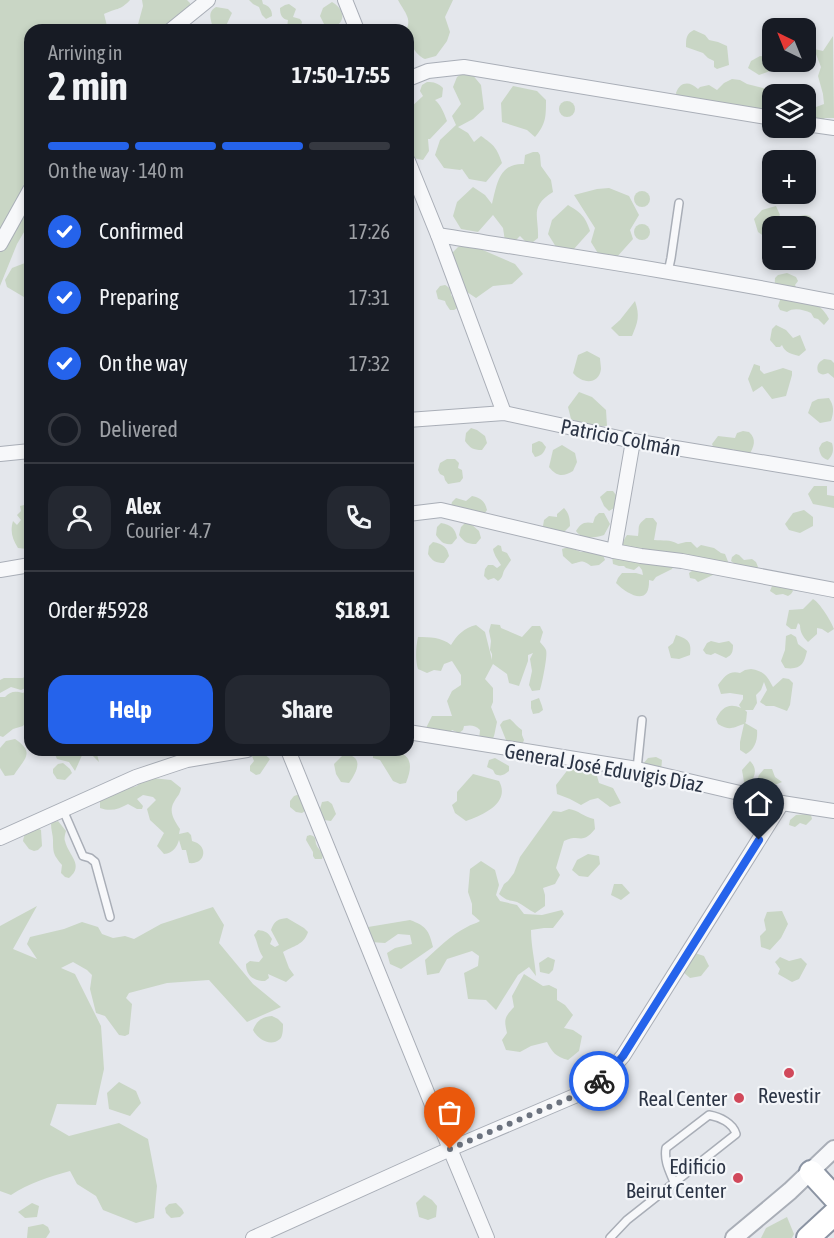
<!DOCTYPE html>
<html lang="en">
<head>
<meta charset="utf-8">
<style>
	body { margin:0; font-family:"Asap Condensed",sans-serif; background:#242831; color:#f1f3f6; height:100vh; display:flex; flex-direction:column; font-size:22px; white-space:nowrap }
	* { box-sizing:border-box; margin:0 }
	p { font-size:20px; color:#9ea1a6 }
	.icon { flex:none; width:33px; height:33px; fill:none; stroke:currentColor; stroke-width:2; stroke-linecap:round; stroke-linejoin:round }
	.map { position:relative; flex:1; overflow:hidden }
	.details { position:absolute; left:24px; top:24px; width:390px; height:732px; display:flex; flex-direction:column; background:#171b24; border-radius:18px; box-shadow:0 3px 9px #0003 }
	.details>* { flex:none }
	.needle { width:39px; rotate:317deg }
	.buttons { position:absolute; left:762px; top:18px; display:grid; gap:12px }
	.buttons a { display:grid; place-items:center; width:54px; height:54px; border-radius:12px; background:#171b24; box-shadow:0 3px 9px #0003; font-size:30px }
	.pin { position:absolute; display:grid; place-items:center; width:51px; height:51px; color:#fff; margin:-62px -26px; border-radius:50% 50% 50% 0; rotate:-45deg; box-shadow:0 0 6px #0007 }
	.pin .icon { rotate:45deg }
	.courier { position:absolute; display:grid; place-items:center; width:60px; height:60px; margin:-30px; border:4px solid #2563eb; border-radius:50%; background:#fff; color:#222; box-shadow:0 2px 8px #0007 }
	.overview em { font-style:normal; font-weight:700 }
	.overview div { display:flex; flex-direction:column-reverse }
	.overview { display:flex; align-items:center; justify-content:space-between; height:102px; padding:0 24px }
	h1 { font-size:39px; font-weight:700; line-height:45px }
	.bar { display:grid; grid-template-columns:repeat(4,1fr); gap:9px 6px; align-content:center; height:72px; padding:0 24px }
	.bar i { height:8px; border-radius:4px; background:#363941 }
	.bar .selected { background:#2563eb }
	.bar p { grid-column:span 4 }
	.line { display:flex; align-items:center; gap:15px; padding:0 24px; border-top:2px solid #363941 }
	.line div { flex:1 }
	.round { display:grid; place-items:center; flex:none; width:63px; height:63px; border-radius:18px; background:#242831 }
	ol { padding:0 24px; list-style:none }
	li { display:flex; align-items:center; gap:18px; height:66px }
	li p { margin-inline-start:auto }
	li .icon { padding:6px; border-radius:50%; background:#2563eb; color:#fff; stroke-width:4 }
	li:last-child { color:#9ea1a6 }
	li i { width:33px; height:33px; border:3px solid #363941; border-radius:50% }
	.action { display:flex; gap:12px; margin-top:auto; padding:12px 24px }
	.action a { flex:1; height:69px; border-radius:18px; background:#2563eb; color:#fff; font-size:24px; font-weight:700; line-height:69px; text-align:center }
	.action a+a { background:#242831; color:#f1f3f6 }
	.map>svg:first-child { display:block }
	.green { fill:#c9d6c5 }
	.lines { fill:none; stroke-linecap:round; stroke-linejoin:round }
	.service-casing { stroke:#a9aeb7; stroke-width:10 }
	.minor-casing { stroke:#a9aeb7; stroke-width:16 }
	.tertiary-casing { stroke:#a9aeb7; stroke-width:20 }
	.trunk-casing { stroke:#8b94a3; stroke-width:26 }
	.service { stroke:#f7f8fa; stroke-width:7 }
	.minor { stroke:#f7f8fa; stroke-width:14 }
	.tertiary { stroke:#f7f8fa; stroke-width:16 }
	.trunk { stroke:#fff; stroke-width:22 }
	.done { stroke:#6c737f; stroke-width:6; stroke-dasharray:0 10.8 }
	.route { stroke:#2563eb; stroke-width:8 }
	.poi-dot { fill:#d1495b; stroke:#f4f6f9; stroke-width:2 }
	.labels { text-anchor:middle; dominant-baseline:central; stroke-width:4.5; stroke-linejoin:round; paint-order:stroke }
	.street-label { font-size:21px; fill:#2b3445; stroke:#f4f6f9 }
	.poi-label { font-size:21px; fill:#2b3445; stroke:#f4f6f9; text-anchor:end }
</style>
</head>
<body>
<div class="map">
<svg width="834" height="1238" viewBox="0 0 834 1238">
	<rect width="100%" height="100%" fill="#e4e7ec"/>
	<g class="green">
		<path d="M0 0H130C120 11 116 8 104 14L108 30H30V222L17 244 0 286Z"/>
		<path d="M142 0H187L190 3 192 13 167 25 163 30H133L137 28 143 6Z"/>
		<path d="M249 0H262L263 4C269 6 272 9 272 16L266 19 262 15 259 7 253 4Z"/>
		<path d="M398 0H453L445 17 450 32 447 41 436 56 425 59C415 55 408 41 408 30H406C413 19 403 10 398 0Z"/>
		<path d="M332 2C348 11 345 28 326 28L320 16 323 8Z"/>
		<path d="M289 4 296 9 293 17 300 19 302 22 300 30H289L287 27 288 20C282 19 280 15 280 8L285 5Z"/>
		<path d="M216 7 228 9 232 13 224 30H212L213 28C211 19 207 12 216 7Z"/>
		<path d="M694 30 705 35 709 40 718 42 727 46 729 65 717 69 714 67V61L708 58 703 53 686 47C686 38 686 34 694 30Z"/>
		<path d="M833 36 834 118H825L815 126H806V106L816 107 824 104 823 94 818 76 821 67 814 49 823 51Z"/>
		<path d="M760 56 769 57 772 64 770 71 759 75 748 68 751 61Z"/>
		<path d="M463 73H471L481 85 484 109 473 119 458 127 468 133 474 142 481 136C494 145 497 148 502 163L486 182 469 179 462 169 460 170 444 168 435 155 440 140 456 125 452 116 461 104 453 87 457 77Z"/>
		<path d="M732 79 740 80 747 84 767 89 772 99V123L677 97 676 93C680 81 690 81 698 89L700 87 709 85 717 90 724 83Z"/>
		<path d="M427 82C434 82 438 83 443 88L442 97 435 100C441 105 444 113 447 121L430 139H428L429 151 423 160 408 157V113L409 109 423 96 420 91 422 85Z"/>
		<path d="M513 86 537 91 546 100C546 117 546 124 535 137L527 130 502 122 501 103Z"/>
		<circle cx="567" cy="109" r="8"/>
		<path d="M533 152H538L540 155 541 166 551 180 553 192C529 207 539 216 538 238L533 242 525 241 520 236 515 241H505L503 228 493 215 478 232 461 229 453 216 457 202 473 187 485 195 492 204C497 184 499 163 524 164L525 155Z"/>
		<path d="M609 188 629 196 639 215 630 230 633 239 616 258 599 255 591 242 595 228 574 195 597 189Z"/>
		<circle cx="642" cy="199" r="8"/>
		<path d="M568 205C581 213 585 216 590 231L573 250 556 247 548 234 552 220Z"/>
		<path d="M776 206 780 215 771 227 772 235 765 237 758 232 754 219 762 210Z"/>
		<path d="M805 215 810 216 815 223 807 233H806V226H776L778 220 785 218 793 221 799 216Z"/>
		<circle cx="642" cy="232" r="8"/>
		<path d="M469 244 515 264 523 274 512 284 493 286 476 298 446 278 442 263 458 247Z"/>
		<path d="M30 261V299L29 300 7 287 5 280 12 268Z"/>
		<path d="M787 273 796 277 798 281 795 285 797 289C807 298 824 307 829 319L824 325 818 319 814 318 811 313C804 310 794 307 787 312L780 310 778 306 781 297C777 291 774 286 775 278L778 275Z"/>
		<path d="M445 285C449 287 452 290 451 295L458 303 459 307 454 310H450L446 304 445 301 438 299 436 291 440 286Z"/>
		<path d="M635 301C640 316 638 322 632 336H619L611 328 620 320Z"/>
		<path d="M776 325 786 330 793 338 800 335 806 350 799 356C792 354 785 353 782 345L780 347H776L770 340 772 329Z"/>
		<path d="M587 351 600 358C600 360 601 366 601 369 599 385 582 384 573 373L578 355Z"/>
		<path d="M824 359 831 360 834 363V378L828 373C824 375 821 375 818 372 816 365 819 362 824 359Z"/>
		<path d="M754 364 760 366V370L764 374 783 368 792 371V375L786 396 772 399 762 386 753 392 748 379Z"/>
		<path d="M579 392 592 397 606 410 607 426H589L571 419 568 407Z"/>
		<path d="M829 398C834 406 834 411 831 421L820 423 808 413 812 402 818 399Z"/>
		<path d="M471 428 477 430 485 436 487 443 482 450C473 450 470 448 465 441L466 433Z"/>
		<path d="M743 431 749 432C757 439 754 447 749 455L740 458 733 449 731 452 715 451 712 444 718 436 735 438 737 433Z"/>
		<path d="M539 441 542 442 546 447C544 453 541 456 535 457L532 452V444Z"/>
		<path d="M827 441 832 443C834 450 833 455 828 460 822 458 820 455 819 448L822 443Z"/>
		<path d="M562 445 575 453 577 462 573 471C563 477 557 477 549 467L553 450Z"/>
		<path d="M447 459H455L459 463 458 468 462 470 463 478 460 482 448 484 445 480 444 476 440 474 438 470 440 463Z"/>
		<path d="M814 486H827V495L834 496V508L813 504 808 494Z"/>
		<path d="M607 491H613L616 495V507L609 511 604 506 600 497Z"/>
		<path d="M472 496C481 498 485 501 487 510L482 517 450 510 452 502 456 498 466 501Z"/>
		<path d="M28 504 27 519 30 525V546L27 549 18 548C12 539 10 531 13 521L17 525 21 520 17 515 21 511 20 506Z"/>
		<path d="M564 508C569 513 570 519 570 526L565 531 561 533 557 530 555 531 546 530 543 526 544 520 549 516 557 517V514Z"/>
		<path d="M804 510 813 517V526L800 533 789 530 785 524 793 513Z"/>
		<path d="M599 513H604L610 524 604 535C595 538 582 540 576 531 580 524 584 521 593 523L595 517Z"/>
		<path d="M646 518H653L657 523 654 540C663 541 670 539 678 544L686 542H691L697 548 701 545 714 548 721 553 725 554 729 564 719 572 698 582 695 579 690 578 689 573 695 569 673 567 672 569 656 577 653 581 649 580C650 607 628 595 616 583L618 578 622 573H636L643 575 642 570 639 566 634 570 626 568 624 566H619L613 564 612 556 623 553C622 545 622 542 627 535L638 536C640 526 636 526 646 518Z"/>
		<path d="M441 523C451 525 455 528 457 538L452 544C444 545 441 542 436 535L437 527Z"/>
		<path d="M465 523 471 524 479 531 481 538 476 544C467 544 464 542 459 535L461 527Z"/>
		<path d="M433 542C443 544 447 547 449 556L444 563C436 563 432 561 428 554L429 546Z"/>
		<path d="M498 545 501 546 502 551 507 553 511 560C509 563 507 566 505 569 502 573 504 577 498 581L494 578 488 580 484 576 485 569 488 565H493L497 568 501 565C498 560 494 555 493 549Z"/>
		<path d="M568 547 581 552 596 549 603 555 605 560 599 565 591 566C581 559 582 562 572 564L563 556 562 549Z"/>
		<path d="M736 554 739 555 744 560 752 559 756 562 758 567 756 570 741 565 738 566 731 561 732 557Z"/>
		<path d="M772 586 790 587 793 591 791 594 788 596 783 594 776 595 770 591Z"/>
		<path d="M813 599C820 603 831 621 834 629L828 633 822 629 817 628V634L808 642C803 637 800 632 800 625L798 623 796 629H791L786 625 789 610 803 609Z"/>
		<path d="M491 624 500 625 501 628 522 637 532 626H540L543 632 540 642C542 645 545 647 546 650 548 655 542 684 540 690L532 691 529 685 532 671 530 659 533 653 528 655V661L519 686 509 683 507 674 493 664 485 679 493 688V702L491 707 497 722C495 730 495 736 491 743L479 740 480 730C475 725 471 725 464 726L463 730 459 733 452 730 447 736H429L426 728 432 716H452L447 701 452 691 461 685V675L452 661 444 664 441 671 434 670 427 673 418 669C415 660 416 646 418 637 430 637 441 637 451 645 457 635 464 628 476 625L485 632 492 660V654L490 650 491 641 489 631Z"/>
		<path d="M791 634 796 637 798 644 807 651C804 664 801 670 785 668L781 661 785 650 786 636Z"/>
		<path d="M676 635C688 639 692 642 690 655L679 659 671 658 668 647 673 643Z"/>
		<path d="M711 641 719 643 729 641 733 645C733 652 732 655 726 658L715 653 711 655 706 654 703 650 707 643Z"/>
		<path d="M751 669C764 671 767 676 773 687L783 678 789 679 793 683 790 705 787 711 774 706H766L760 702 767 690 764 682 761 690 756 695 757 703 753 710H745L747 712 746 722 745 723 757 730C758 739 755 750 746 754L740 750V742L744 724C732 728 730 731 718 724L716 719C721 708 729 702 741 708L739 705 743 699V695L730 693 721 694 718 685C724 677 729 670 740 673L745 670Z"/>
		<path d="M30 671V686L21 690 11 687 0 693V680L4 678H23Z"/>
		<path d="M28 689 30 690V724L27 720 23 726 13 729 3 737 0 736V697H5C11 691 15 691 23 693Z"/>
		<path d="M539 698 542 706 543 710 539 713 533 714 531 708V701Z"/>
		<path d="M510 719C515 723 517 727 522 730V735L524 740 522 745 516 747 506 740 500 725 503 721Z"/>
		<path d="M15 739C36 753 24 759 14 775L5 776 0 768V748L6 741Z"/>
		<path d="M55 750H96L99 762 88 751 83 753 75 771 69 762 57 759 54 752Z"/>
		<path d="M373 750C398 750 419 751 406 783L400 784 393 781 380 760 373 758Z"/>
		<path d="M254 753C260 752 265 754 270 759L260 774 256 775 250 771V766L254 761 252 756Z"/>
		<path d="M344 754C365 756 357 772 349 783L341 782 336 774 334 764Z"/>
		<path d="M656 757 662 760 661 771 643 764 648 758Z"/>
		<path d="M495 758 509 766V771C504 775 501 777 495 774L493 770 487 767 489 760Z"/>
		<path d="M750 761C757 768 756 775 750 783L744 782 742 770Z"/>
		<path d="M63 763 70 769 72 773 65 780 57 779 53 773V769L58 764Z"/>
		<path d="M573 763 594 766 599 783 613 788 621 803 610 807 598 798 590 800 581 805 570 799 557 794 556 785Z"/>
		<path d="M764 769H772L775 777 782 782 772 786 768 789 763 788 756 783 759 775Z"/>
		<path d="M473 774 499 781C511 803 483 815 466 821L455 813 452 805 457 801V792Z"/>
		<path d="M152 778 171 780 181 788C180 795 177 796 174 802 168 812 175 821 180 829L179 834 188 832 191 835 192 841C209 845 206 865 189 863L186 850H182L179 840C177 847 173 853 164 854L157 846 164 833 150 820 147 809 156 800 153 797 143 795 137 799 143 806 142 809H137L128 804C119 809 111 812 100 808V800L112 792 137 786 141 780Z"/>
		<path d="M300 794 307 806 305 811 302 813 296 812 290 807V801L294 796Z"/>
		<path d="M328 801 332 804 336 814 331 821 324 820 319 812 322 802Z"/>
		<path d="M569 809C578 810 584 817 594 819L595 829C581 846 581 833 564 841L556 868 560 875 555 884 543 888 545 895V906L535 913C529 910 523 905 517 902 508 899 508 902 499 894L504 884 508 881 514 873 520 857 553 811 561 812Z"/>
		<path d="M807 814 811 815 812 819 806 825 800 823 795 827 789 825 790 820 796 815Z"/>
		<path d="M58 821 66 831C65 834 64 839 65 841 68 855 85 865 69 878L65 877 61 873 62 865C54 855 53 854 53 840 53 835 51 830 51 824L54 822Z"/>
		<path d="M36 827 41 830 42 846 38 850 34 851 29 849 23 841C24 833 28 829 36 827Z"/>
		<path d="M310 835C318 837 314 841 317 846 318 849 322 851 323 855L322 859H315L313 856V852L306 840 307 836Z"/>
		<path d="M588 854 599 856 600 864 588 877 579 876 572 870 577 860Z"/>
		<path d="M481 861 495 870 499 885 496 895 500 901 517 905 524 914 542 915 562 910 564 914 553 928H544L531 930C531 946 535 961 536 976L529 967 518 975 496 1010 486 1000 468 999 464 973 478 966 479 956 472 951 447 959 439 973 427 975 425 960C438 948 451 935 467 927 471 924 476 924 480 921L472 914V904L468 892 470 869Z"/>
		<path d="M614 884H622L630 893 621 900 611 895Z"/>
		<path d="M37 906 13 949 37 959 27 944 30 937 64 929 82 922 98 927 102 934 113 938 125 936 134 939 161 924 213 907 224 925 219 943 253 984 281 1007 247 1022 209 980 167 983 129 993 126 998 132 1004 129 1034 125 1036 119 1035 105 1016 96 1013 90 989 92 975 87 970 73 962 61 968 75 974 101 1026 104 1069 96 1105 57 1104 50 1125 69 1136 119 1123 148 1139 157 1186 154 1218 136 1223 103 1210 96 1196 77 1184 70 1171C49 1177 29 1183 11 1195L0 1191V926Z"/>
		<path d="M782 911 788 924 781 938 770 950 761 947 760 936 766 930 764 920 767 912Z"/>
		<path d="M287 918 304 928 308 932C304 945 293 946 283 952L289 968 294 975 286 982 268 974 269 978 265 981C254 981 246 976 246 964L250 961 259 962 263 957C258 950 258 943 254 935L258 930C265 931 268 932 272 939L270 944 275 947 279 945 271 930C274 921 278 919 287 918Z"/>
		<path d="M410 920C426 926 429 930 433 947L401 969 390 964 387 953 395 948 412 944 410 935 398 934 385 943 370 942 366 934 368 927Z"/>
		<path d="M692 952 704 956 709 966 701 976 690 978 683 972Z"/>
		<path d="M548 957 555 960 553 970 549 974 540 972 539 963Z"/>
		<path d="M780 957 789 961 801 958 807 964 799 979 792 982 778 974 780 969 775 962Z"/>
		<path d="M524 974 543 986 549 985 557 989V1000L565 1005 573 1015 564 1028 573 1030 582 1036 579 1051 568 1060C556 1057 552 1052 547 1042L531 1046 520 1052 506 1050 502 1040 507 1033C504 1019 504 1018 514 1007L512 996Z"/>
		<path d="M272 1016 278 1019 283 1024C283 1028 283 1036 280 1039 270 1048 257 1038 253 1030 257 1020 262 1017 272 1016Z"/>
		<path d="M586 1057 600 1060 605 1070 586 1086C578 1073 578 1070 586 1057Z"/>
		<path d="M119 1082 136 1091 141 1103 130 1116 109 1109 107 1093Z"/>
		<path d="M424 1195 432 1200 437 1206 436 1217 428 1220 419 1217 416 1203Z"/>
		<path d="M32 1203 39 1206 37 1217 25 1218 18 1212Z"/>
		<path d="M176 1203 182 1209 184 1213 180 1217 171 1218 166 1213 165 1208 169 1204Z"/>
		<path d="M787 1217 794 1234 792 1238H761L766 1228Z"/>
		<path d="M43 1224 48 1227 50 1232 46 1238H27L28 1227Z"/>
	</g>
	<g class="lines">
		<defs>
			<g id="service">
				<path d="M668 272 671 258 679 203"/>
				<path d="M408 548H409"/>
				<path d="M637 769 642 720"/>
				<path d="M63 810 83 856 90 858 95 862 110 917"/>
				<path d="M610 1238 627 1220 736 1134C733 1123 720 1117 709 1115L666 1148C664 1161 669 1170 674 1182"/>
			</g>
			<g id="minor">
				<path d="M345 0 357 30"/>
				<path d="M171 30 208 0"/>
				<path d="M408 79 428 71 464 67 772 118"/>
				<path d="M806 124 834 128"/>
				<path d="M408 161 438 235 504 413"/>
				<path d="M438 235C571 256 703 276 834 302"/>
				<path d="M0 244 30 190"/>
				<path d="M408 420 504 413 633 441 834 474"/>
				<path d="M0 454 30 451"/>
				<path d="M408 514 441 510 614 551 641 556 682 561 834 590"/>
				<path d="M614 551 633 441"/>
				<path d="M0 570 30 565"/>
				<path d="M408 732 637 769 782 803 834 811"/>
				<path d="M288 750 450 1149 487 1238"/>
				<path d="M0 838 136 777 187 760 247 750"/>
				<path d="M253 1238 450 1149 584 1092 606 1075 623 1056 782 803"/>
			</g>
			<path id="tertiary" d="M734 1238 790 1191 834 1149"/>
			<g id="trunk">
				<path d="M811 1172 834 1197"/>
				<path d="M808 1238 834 1214"/>
			</g>
		</defs>
		<use href="#service" class="service-casing"/>
		<use href="#minor" class="minor-casing"/>
		<use href="#tertiary" class="tertiary-casing"/>
		<use href="#trunk" class="trunk-casing"/>
		<use href="#service" class="service"/>
		<use href="#minor" class="minor"/>
		<use href="#tertiary" class="tertiary"/>
		<use href="#trunk" class="trunk"/>
	</g>
	<g class="lines">
		<path class="done" d="M450 1149 584 1092 599 1081"/>
		<path class="route" d="M599 1081 606 1076 623 1056 759 840"/>
	</g>
	<g class="poi-dot">
		<circle cx="789" cy="1073" r="6"/>
		<circle cx="739" cy="1098" r="6"/>
		<circle cx="738" cy="1178" r="6"/>
	</g>
	<g class="labels">
		<g class="street-label">
			<text transform="translate(621 437) rotate(11)">Patricio Colmán</text>
			<text transform="translate(604 767) rotate(10)">General José Eduvigis Díaz</text>
		</g>
		<g class="poi-label">
			<text x="789" y="1095" text-anchor="middle">Revestir</text>
			<text x="727" y="1098">Real Center</text>
			<text x="726" y="1166">Edificio<tspan x="726" dy="24">Beirut Center</tspan></text>
		</g>
	</g>
</svg>
<div class="buttons">
<a><svg class="needle" viewBox="-14 -14 28 28"><path d="M0-13l5 13h-10z" fill="#e53935"/><path d="M0 13l5-13h-10z" fill="#9ea1a6"/></svg></a>
<a><svg class="icon" aria-label="layers" viewBox="0 0 24 24"><path d="M12 4l9 5-9 5-9-5zM3 14l9 5 9-5"/></svg></a>
<a>+</a>
<a>−</a>
</div>
<div class="pin" style="left:450px;top:1149px;background:#ea580c"><svg class="icon" aria-label="bag" viewBox="0 0 24 24"><path d="M5 8h14l-1 12H6zM9 8a3 3 0 0 1 6 0"/></svg></div>
<div class="pin" style="left:759px;top:840px;background:#1f2937"><svg class="icon" aria-label="home" viewBox="0 0 24 24"><path d="M3 11l9-7 9 7M6 9v11h12V9"/></svg></div>
<div class="courier" style="left:599px;top:1081px"><svg class="icon" aria-label="bike" viewBox="0 0 24 24"><circle cx="6" cy="16" r="4"/><circle cx="18" cy="16" r="4"/><path d="M6 16l4-8h5l3 8M10 8l3 8H6M13 5h3"/></svg></div>
<section class="details">
<div class="overview"><div><h1>2 min</h1><p>Arriving in</p></div><em>17:50–17:55</em></div>
<div class="bar"><i class="selected"></i><i class="selected"></i><i class="selected"></i><i></i><p>On the way · 140 m</p></div>
<ol>
<li><svg class="icon" aria-label="check" viewBox="0 0 24 24"><path d="M5 12l5 5 9-10"/></svg>Confirmed<p>17:26</p></li>
<li><svg class="icon" aria-label="check" viewBox="0 0 24 24"><path d="M5 12l5 5 9-10"/></svg>Preparing<p>17:31</p></li>
<li><svg class="icon" aria-label="check" viewBox="0 0 24 24"><path d="M5 12l5 5 9-10"/></svg>On the way<p>17:32</p></li>
<li><i></i>Delivered</li>
</ol>
<div class="line" style="height:108px"><a class="round"><svg class="icon" aria-label="person" viewBox="0 0 24 24"><circle cx="12" cy="8" r="4"/><path d="M4 21q1-7 8-7t8 7"/></svg></a><div><b>Alex</b><p>Courier · 4.7</p></div><a class="round"><svg class="icon" aria-label="phone" viewBox="0 0 24 24"><path d="M5 4h4l2 5-3 2q2 4 5 5l2-3 5 2v4C11 20 4 13 5 4z"/></svg></a></div>
<div class="line" style="height:78px"><div>Order #5928</div><b>$18.91</b></div>
<div class="action"><a>Help</a><a>Share</a></div>
</section>
</div>
</body>
</html>
